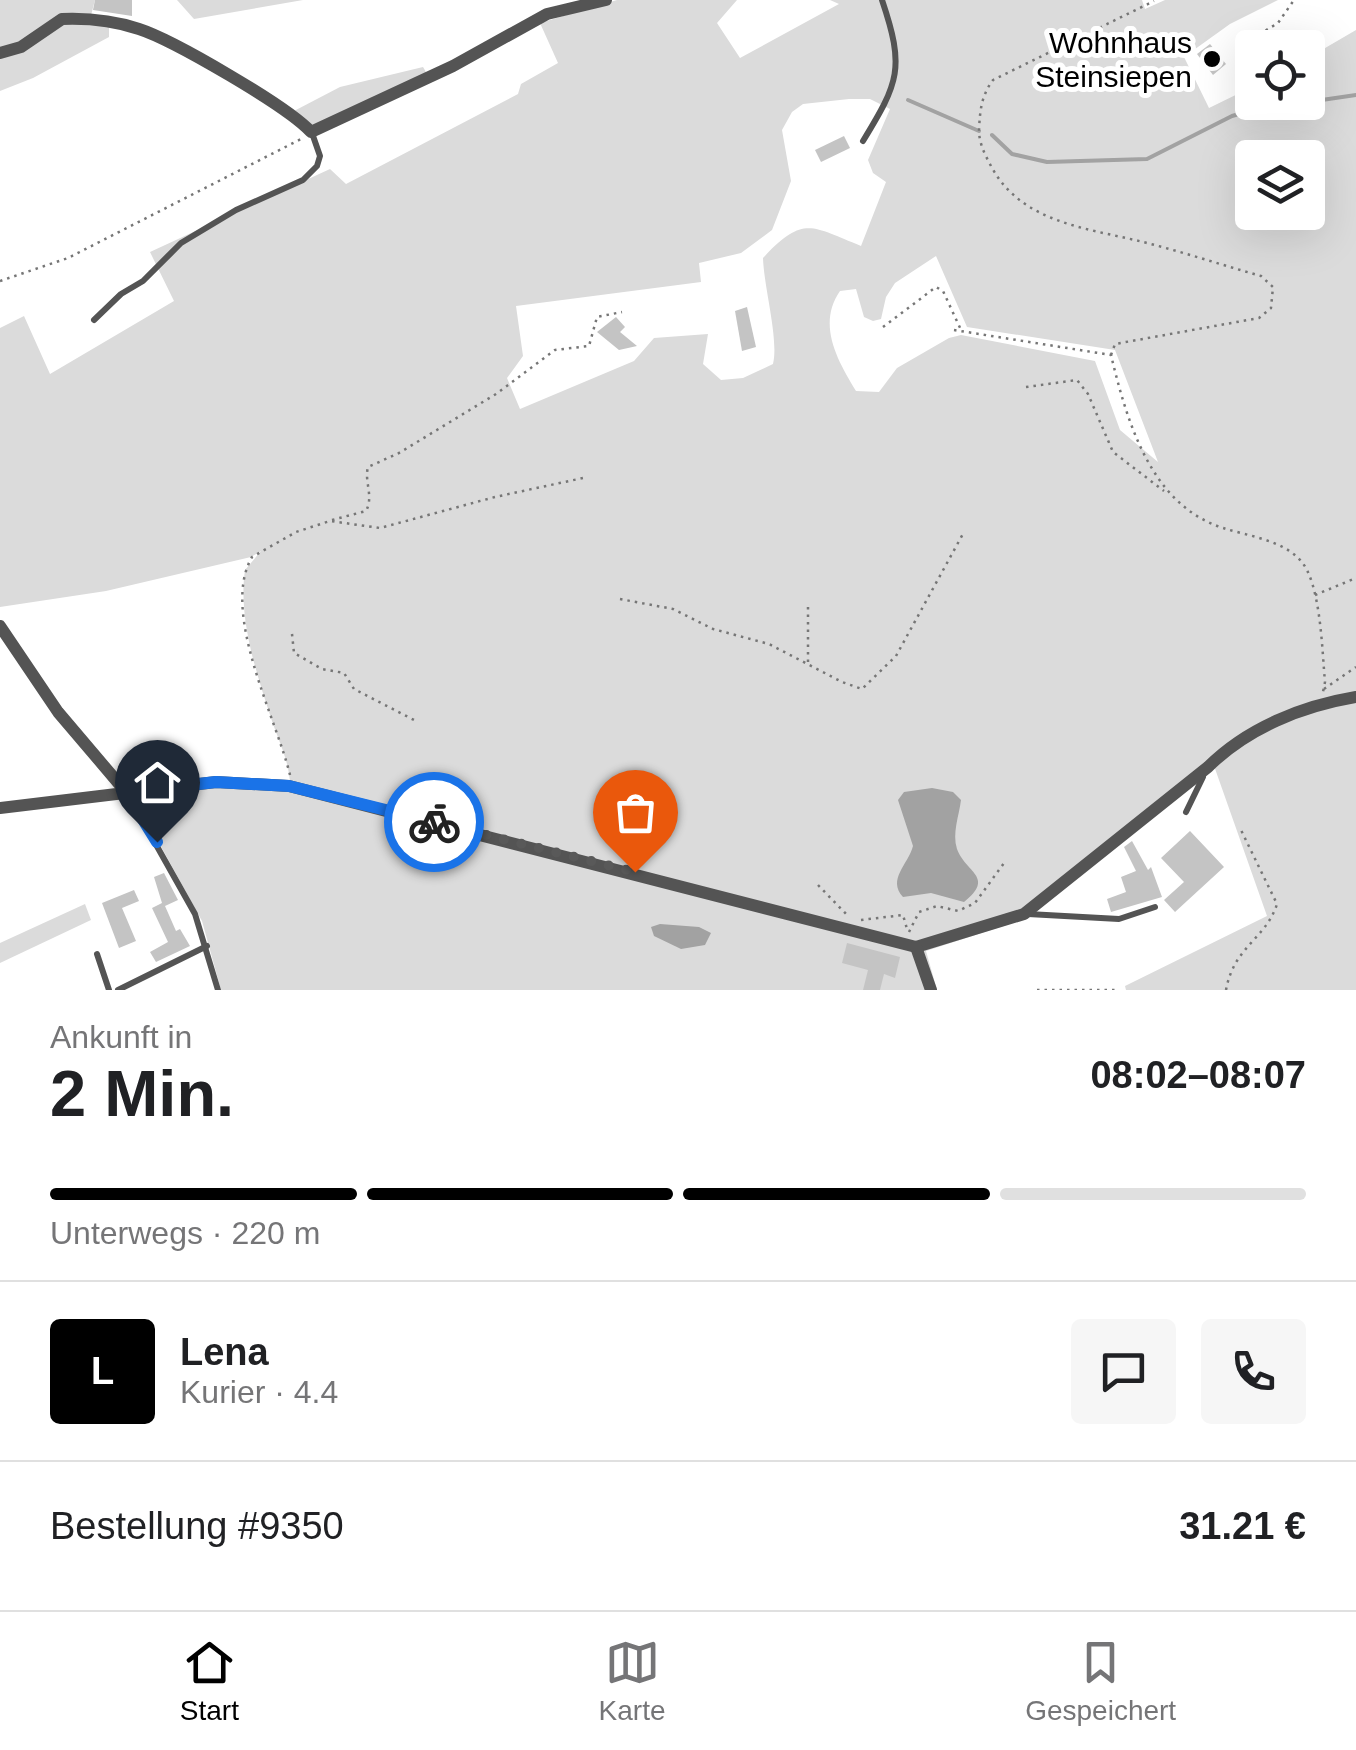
<!DOCTYPE html>
<html lang="de">
<head>
<meta charset="utf-8">
<style>
	body { margin:0; font-family:Arial,sans-serif; background:#f6f6f6; color:#202124; height:100vh; display:flex; flex-direction:column; font-size:38px; white-space:nowrap }
	* { box-sizing:border-box; margin:0 }
	p { font-size:32px; color:#757577 }
	.icon { flex:none; width:55px; height:55px; fill:none; stroke:currentColor; stroke-width:2; stroke-linecap:round; stroke-linejoin:round }
	.map { position:relative; height:990px; overflow:hidden }
	.side { display:flex; flex-direction:column; background:#fff; flex:1 }
	.side>* { flex:none }
	.tools { position:absolute; left:1235px; top:30px; display:grid; gap:20px }
	.tools a { display:grid; place-items:center; width:90px; height:90px; border-radius:10px; background:#fff; box-shadow:0 10px 40px #0002; font-size:50px }
	.pin { position:absolute; display:grid; place-items:center; width:85px; height:85px; color:#fff; margin:-102px -42px; border-radius:50% 50% 50% 0; rotate:-45deg; box-shadow:0 0 10px #0007 }
	.pin .icon { rotate:45deg }
	.courier { position:absolute; display:grid; place-items:center; width:100px; height:100px; margin:-50px; border:8px solid #1a73e8; border-radius:50%; background:#fff; color:#222; box-shadow:0 2px 12px #0007 }
	.head em { font-style:normal; font-weight:600 }
	.head div { display:flex; flex-direction:column-reverse }
	.head { display:flex; align-items:center; justify-content:space-between; height:170px; padding:0 50px }
	h1 { font-size:65px; font-weight:600; line-height:75px }
	.bar { display:grid; grid-template-columns:repeat(4,1fr); gap:15px 10px; align-content:center; height:120px; padding:0 50px }
	.bar i { height:12px; border-radius:8px; background:#e0e0e0 }
	.bar .on { background:#000 }
	.bar p { grid-column:span 4 }
	.line { display:flex; align-items:center; gap:25px; padding:0 50px; border-top:2px solid #e0e0e0 }
	.line div { flex:1 }
	.round { display:grid; place-items:center; flex:none; width:105px; height:105px; border-radius:10px; background:#f6f6f6 }
	.dock { display:flex; justify-content:space-around; align-items:center; height:140px; border-top:2px solid #e0e0e0; background:#fff; font-size:28px; color:#757577 }
	.dock a { display:grid; justify-items:center; gap:5px }
	.dock .on { color:#000 }
	.map>svg:first-child { display:block }
	.green { fill:#dbdbdb; fill-rule:evenodd }
	.water { fill:#a2a2a2 }
	.lines { fill:none; stroke-linecap:round; stroke-linejoin:round }
	.stream { stroke:#a2a2a2; stroke-width:4 }
	.building { fill:#c4c4c4 }
	.path { stroke:#767676; stroke-width:2.5; stroke-dasharray:2.5 5; stroke-linecap:butt }
	.lane { stroke:#545454; stroke-width:6 }
	.street { stroke:#545454; stroke-width:12 }
	.done { stroke:#595959; stroke-width:10; stroke-dasharray:0 18 }
	.route { stroke:#1a73e8; stroke-width:12 }
	.poi-dot { fill:#000; stroke:#fff; stroke-width:4 }
	.labels { text-anchor:middle; dominant-baseline:central; stroke-width:10; stroke-linejoin:round; paint-order:stroke }
	.poi-label { font-size:30px; fill:#000; stroke:#fff; text-anchor:end }
</style>
</head>
<body>
<div class="map">
<svg width="1356" height="990" viewBox="0 0 1356 990">
	<rect width="100%" height="100%" fill="#fff"/>
	<g class="green">
		<path d="M0 0H95L89 23 109 25V37L33 78 0 91Z"/>
		<path d="M177 0H303L194 19Z"/>
		<path d="M617 0H737L717 23 740 58 839 4 830 0H1142L1145 9 1165 0H1278L1230 24 1184 57 1209 108 1252 87V102H1308V58L1356 30V990H1126L1125 986 1267 916 1213 763 1025 919 926 951 937 990H221L202 921 132 794 216 782 290 786C290 762 278 740 271 718 256 672 238 618 245 570L261 551 251 557 106 591 0 607V328L24 316 50 374 174 301 150 252 330 169 346 184 518 94 521 84 558 63 540 23ZM849 99H870L890 109 868 160 873 173 886 182 861 246C812 227 804 214 763 258 764 288 779 339 773 364L743 378 721 380 703 364 708 334 654 338 634 361 520 409 507 378 523 356 516 306 701 282 699 263 741 253 772 230 791 181 782 130 792 112 803 104ZM1252 158H1308V212H1252ZM936 256 967 327 1115 350 1158 462 1120 430 1095 361 961 335 949 338 897 368 879 392 856 391C837 360 817 324 840 291L856 289 864 317 873 321 881 319 886 297 895 283Z"/>
		<path d="M423 67 429 77 312 130 294 111 340 87Z"/>
		<path d="M85 904 91 920 0 963V943Z"/>
	</g>
	<g class="water">
		<path d="M932 788 953 792 961 800C959 816 952 833 957 849 965 872 996 877 964 902L931 893 903 897C887 879 908 865 913 846L898 800 904 792Z"/>
		<path d="M660 924 699 927 711 933 705 945 681 949 654 936 651 927Z"/>
	</g>
	<g class="lines">
		<g class="stream">
			<path d="M908 100 979 131"/>
			<path d="M1308 102 1356 95"/>
			<path d="M992 135 1012 154 1047 162 1147 159 1232 116 1271 105 1303 102"/>
		</g>
	</g>
	<g class="building">
		<path d="M95 0H132V16L93 10Z"/>
		<path d="M1210 44 1226 64 1213 75 1197 54Z"/>
		<path d="M844 136 850 148 821 162 815 150Z"/>
		<path d="M747 307 756 347 742 351 735 311Z"/>
		<path d="M616 317 625 327 620 332 637 346 619 350 597 332Z"/>
		<path d="M1190 831 1224 867 1175 912 1164 900 1184 882 1161 858Z"/>
		<path d="M1132 841 1148 870 1151 867 1162 897 1111 912 1107 899 1126 892 1121 877 1136 871 1124 847Z"/>
		<path d="M164 873 178 900 165 906 176 931 180 929 190 946 156 962 150 952 168 942 152 908 162 903 154 877Z"/>
		<path d="M134 890 139 901 122 908 136 941 119 948 102 903Z"/>
		<path d="M847 943 900 957 895 978 884 974 880 990H863L868 970 842 963Z"/>
	</g>
	<g class="lines">
		<g class="path">
			<path d="M1240 46 1278 23 1294 0"/>
			<path d="M0 281 68 258 301 139"/>
			<path d="M883 327 936 287 943 291 961 330"/>
			<path d="M954 330 1111 355C1127 422 1151 505 1223 528 1248 536 1283 540 1301 561 1321 584 1322 651 1325 682L1323 692"/>
			<path d="M1111 355 1115 344 1259 318 1271 308 1273 287 1261 276C1222 265 1183 252 1143 242 1087 228 1021 223 991 166 985 155 979 143 979 130 980 111 981 96 993 80L1154 1"/>
			<path d="M1026 387 1077 380 1088 394 1113 452 1164 491"/>
			<path d="M332 520 366 511C374 496 364 482 368 467L399 453 496 394 555 350 589 346 597 317 622 312"/>
			<path d="M1315 595 1356 578"/>
			<path d="M620 599 673 609 713 629 769 644 842 682 862 689 896 656 964 532"/>
			<path d="M808 607V663"/>
			<path d="M292 634 294 653 322 669 344 673 354 689 416 721"/>
			<path d="M1324 689 1356 667"/>
			<path d="M290 775C276 717 220 612 252 557L296 532 330 521 380 528 495 497 583 478"/>
			<path d="M818 885 849 917"/>
			<path d="M861 920 903 915 907 929"/>
			<path d="M909 932 919 912 937 906 958 911 975 903 1004 863"/>
			<path d="M1037 990H1119"/>
			<path d="M1226 990C1234 946 1266 939 1277 904L1241 830"/>
		</g>
		<g class="lane">
			<path d="M863 141C899 82 905 68 882 0"/>
			<path d="M94 320 121 294 143 281 181 243 236 210 303 180 317 166 320 156 312 133"/>
			<path d="M127 793 195 914 218 990"/>
			<path d="M1186 812 1203 777"/>
			<path d="M1028 914 1119 919 1155 907"/>
			<path d="M97 954 109 990"/>
			<path d="M118 990 207 946"/>
		</g>
		<g class="street">
			<path d="M0 53 21 47 62 19C87 18 115 21 139 29 173 40 287 106 311 132L453 66 547 14 606 0"/>
			<path d="M0 626 58 712 126 792"/>
			<path d="M0 808 216 782 289 786 916 947 1024 914 1208 767C1247 728 1302 706 1356 697"/>
			<path d="M916 947 931 990"/>
		</g>
	</g>
	<g class="lines">
		<path class="done" d="M434 822 635 872"/>
		<path class="route" d="M157 842 126 792 216 782 289 786 434 822"/>
	</g>
	<circle class="poi-dot" cx="1212" cy="59" r="10"/>
	<g class="labels">
		<g class="poi-label">
			<text x="1192" y="42">Wohnhaus<tspan x="1192" dy="34">Steinsiepen</tspan></text>
		</g>
	</g>
</svg>
<div class="tools">
<a><svg class="icon" aria-label="locate" viewBox="0 0 24 24"><circle cx="12" cy="12" r="6"/><path d="M12 2v4M12 18v4M2 12h4M18 12h4"/></svg></a>
<a><svg class="icon" aria-label="layers" viewBox="0 0 24 24"><path d="M12 4l9 5-9 5-9-5zM3 14l9 5 9-5"/></svg></a>
</div>
<div class="pin" style="left:635px;top:872px;background:#ea580c"><svg class="icon" aria-label="bag" viewBox="0 0 24 24"><path d="M5 8h14l-1 12H6zM9 8a3 3 0 0 1 6 0"/></svg></div>
<div class="pin" style="left:157px;top:842px;background:#1f2937"><svg class="icon" aria-label="home" viewBox="0 0 24 24"><path d="M3 11l9-7 9 7M6 9v11h12V9"/></svg></div>
<div class="courier" style="left:434px;top:822px"><svg class="icon" aria-label="bike" viewBox="0 0 24 24"><circle cx="6" cy="16" r="4"/><circle cx="18" cy="16" r="4"/><path d="M6 16l4-8h5l3 8M10 8l3 8H6M13 5h3"/></svg></div>
</div>
<section class="side">
<div class="head"><div><h1>2 Min.</h1><p>Ankunft in</p></div><em>08:02–08:07</em></div>
<div class="bar"><i class="on"></i><i class="on"></i><i class="on"></i><i></i><p>Unterwegs · 220 m</p></div>
<div class="line" style="height:180px"><b class="round" style="background:#000;color:#fff">L</b><div><b>Lena</b><p>Kurier · 4.4</p></div><a class="round"><svg class="icon" aria-label="chat" viewBox="0 0 24 24"><path d="M4 5h16v11H9l-5 4z"/></svg></a><a class="round"><svg class="icon" aria-label="phone" viewBox="0 0 24 24"><path d="M5 4h4l2 5-3 2q2 4 5 5l2-3 5 2v4C11 20 4 13 5 4z"/></svg></a></div>
<div class="line" style="height:130px"><div>Bestellung #9350</div><b>31.21 €</b></div>
</section>
<nav class="dock">
<a class="on"><svg class="icon" aria-label="home" viewBox="0 0 24 24"><path d="M3 11l9-7 9 7M6 9v11h12V9"/></svg>Start</a>
<a><svg class="icon" aria-label="map" viewBox="0 0 24 24"><path d="M3 6l6-2 6 2 6-2v14l-6 2-6-2-6 2zM9 4v14M15 6v14"/></svg>Karte</a>
<a><svg class="icon" aria-label="saved" viewBox="0 0 24 24"><path d="M7 4h10v16l-5-4-5 4z"/></svg>Gespeichert</a>
</nav>
</body>
</html>
